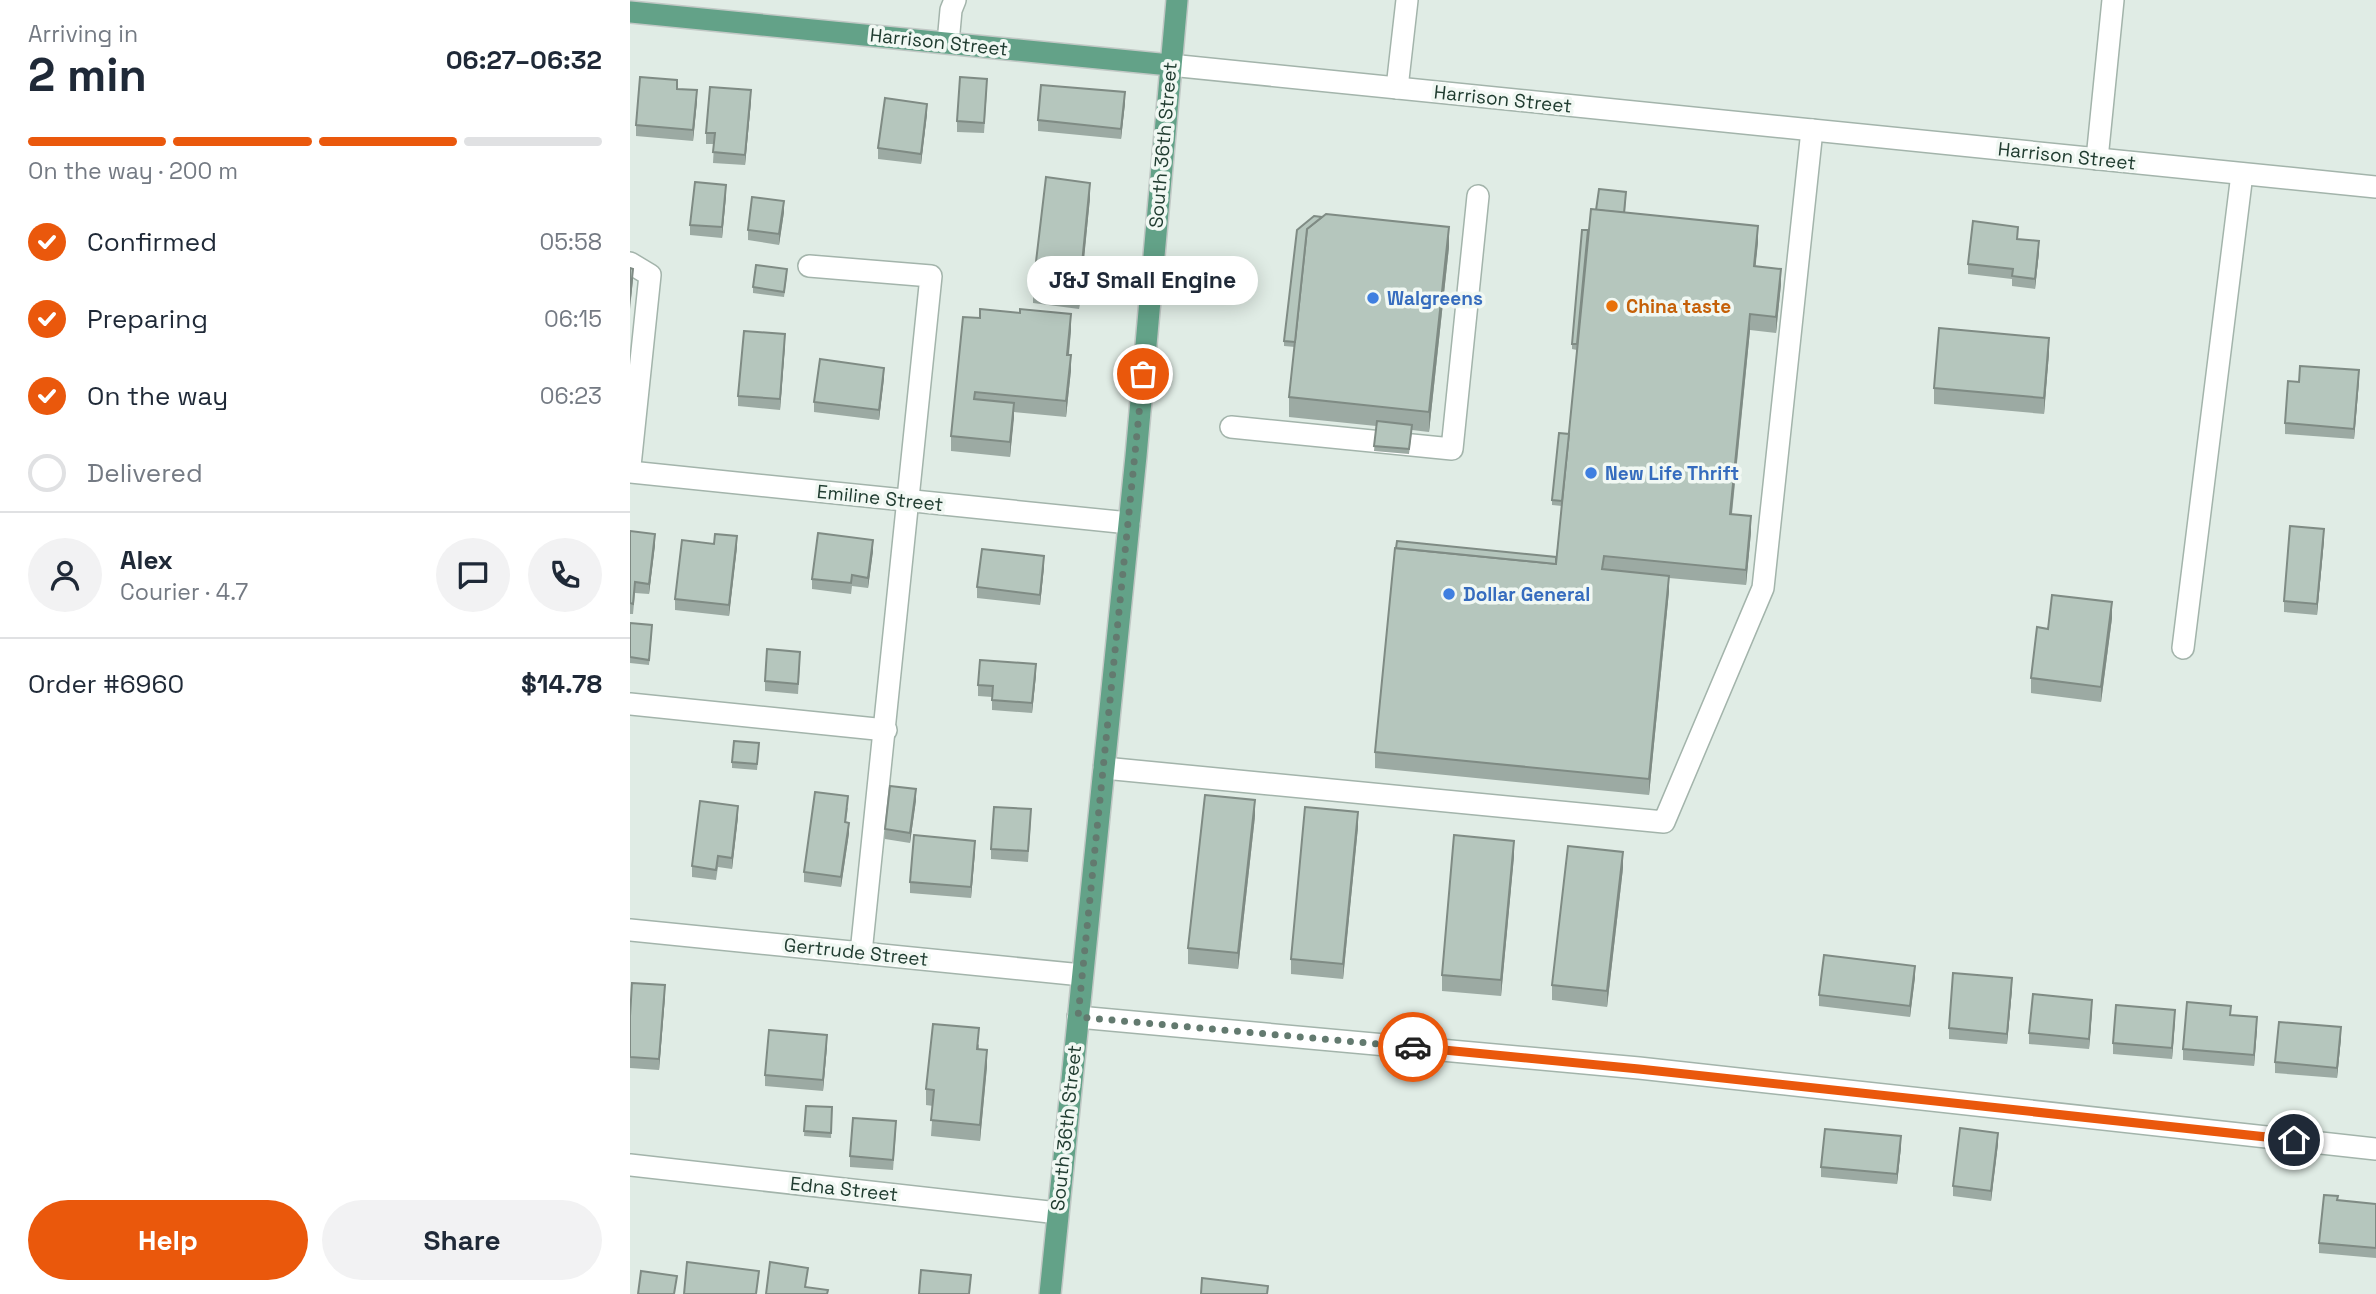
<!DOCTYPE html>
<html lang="en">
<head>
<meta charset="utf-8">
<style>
	body { margin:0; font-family:"Space Grotesk",sans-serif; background:#f2f2f3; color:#1f2937; height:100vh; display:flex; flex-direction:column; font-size:26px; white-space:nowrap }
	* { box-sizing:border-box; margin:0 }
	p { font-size:23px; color:#747a83 }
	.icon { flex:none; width:38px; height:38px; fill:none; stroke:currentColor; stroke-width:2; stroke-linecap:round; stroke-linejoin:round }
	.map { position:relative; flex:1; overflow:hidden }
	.panel { display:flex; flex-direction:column; background:#fff; width:630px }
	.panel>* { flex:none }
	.pin { position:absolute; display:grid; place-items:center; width:60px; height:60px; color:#fff; margin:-30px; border:4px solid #fff; border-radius:50%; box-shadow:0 2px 7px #0007 }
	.courier { position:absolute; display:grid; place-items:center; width:70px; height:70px; margin:-35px; border:5px solid #ea580c; border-radius:50%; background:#fff; color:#222; box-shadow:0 2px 9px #0007 }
	.bubble { position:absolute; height:49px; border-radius:24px; background:#fff; box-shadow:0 4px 18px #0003; font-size:23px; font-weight:600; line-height:49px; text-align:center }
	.head em { font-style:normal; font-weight:600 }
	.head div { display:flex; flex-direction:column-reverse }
	.head { display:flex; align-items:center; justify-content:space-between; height:119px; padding:0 28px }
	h1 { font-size:46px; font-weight:600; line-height:52px }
	.bar { display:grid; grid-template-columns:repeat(4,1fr); gap:10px 7px; align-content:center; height:84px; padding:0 28px }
	.bar i { height:9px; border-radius:5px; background:#e0e1e3 }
	.bar .active { background:#ea580c }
	.bar p { grid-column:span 4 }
	.line { display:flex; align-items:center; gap:18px; padding:0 28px; border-top:2px solid #e0e1e3 }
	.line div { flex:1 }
	.round { display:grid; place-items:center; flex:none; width:74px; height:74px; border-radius:37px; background:#f2f2f3 }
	ol { padding:0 28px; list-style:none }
	li { display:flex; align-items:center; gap:21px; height:77px }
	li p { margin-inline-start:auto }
	li .icon { padding:7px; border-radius:50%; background:#ea580c; color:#fff; stroke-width:4 }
	li:last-child { color:#747a83 }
	li i { width:38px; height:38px; border:4px solid #e0e1e3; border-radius:50% }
	.action { display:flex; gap:14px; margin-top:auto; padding:14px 28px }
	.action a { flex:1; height:80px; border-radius:42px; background:#ea580c; color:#fff; font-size:28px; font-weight:600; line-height:80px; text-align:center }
	.action a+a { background:#f2f2f3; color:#1f2937 }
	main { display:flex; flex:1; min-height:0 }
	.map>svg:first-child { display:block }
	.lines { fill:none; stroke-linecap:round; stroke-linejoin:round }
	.minor-casing { stroke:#a3b4ab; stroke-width:24 }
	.major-casing { stroke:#c1c8c5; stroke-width:24 }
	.minor { stroke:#fff; stroke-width:21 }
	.major { stroke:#63a288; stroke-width:21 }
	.wall { fill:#9caaa3 }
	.shaded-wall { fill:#7f8b84 }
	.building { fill:#b5c6bd; stroke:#7f8b84; stroke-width:2 }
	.done { stroke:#637a6f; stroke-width:7; stroke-dasharray:0 12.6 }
	.route { stroke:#ea580c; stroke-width:9 }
	.shop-dot { fill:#3f7fe0; stroke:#f1f8f3; stroke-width:2.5 }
	.food-dot { fill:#e8710a; stroke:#f1f8f3; stroke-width:2.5 }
	.labels { text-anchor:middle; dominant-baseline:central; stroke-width:7; stroke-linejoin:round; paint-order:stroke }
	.street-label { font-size:19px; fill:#203c30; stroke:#f1f8f3 }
	.shop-label { font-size:19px; font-weight:bold; fill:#366cbe; stroke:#f1f8f3; text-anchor:start }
	.food-label { font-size:19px; font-weight:bold; fill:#c56008; stroke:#f1f8f3; text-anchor:start }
</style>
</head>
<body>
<main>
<section class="panel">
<div class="head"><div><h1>2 min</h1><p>Arriving in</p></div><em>06:27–06:32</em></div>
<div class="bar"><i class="active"></i><i class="active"></i><i class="active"></i><i></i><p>On the way · 200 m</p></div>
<ol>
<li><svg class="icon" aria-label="check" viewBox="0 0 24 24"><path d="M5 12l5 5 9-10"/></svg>Confirmed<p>05:58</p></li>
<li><svg class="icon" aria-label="check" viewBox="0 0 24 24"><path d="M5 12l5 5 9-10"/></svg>Preparing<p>06:15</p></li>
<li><svg class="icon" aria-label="check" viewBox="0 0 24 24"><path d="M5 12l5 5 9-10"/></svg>On the way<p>06:23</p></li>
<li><i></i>Delivered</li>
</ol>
<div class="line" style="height:126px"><a class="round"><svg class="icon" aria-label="person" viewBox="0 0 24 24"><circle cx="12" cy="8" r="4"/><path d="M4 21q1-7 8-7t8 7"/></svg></a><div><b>Alex</b><p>Courier · 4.7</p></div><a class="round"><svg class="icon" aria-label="chat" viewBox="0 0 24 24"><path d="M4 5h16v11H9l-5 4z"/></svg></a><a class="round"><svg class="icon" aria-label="phone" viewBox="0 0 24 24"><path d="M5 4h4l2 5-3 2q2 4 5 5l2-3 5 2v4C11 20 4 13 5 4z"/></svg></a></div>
<div class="line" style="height:91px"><div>Order #6960</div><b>$14.78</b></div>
<div class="action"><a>Help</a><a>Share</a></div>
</section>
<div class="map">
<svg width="1746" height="1294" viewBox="0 0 1746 1294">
	<rect width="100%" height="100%" fill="#e0ece5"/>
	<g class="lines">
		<defs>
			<g id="minor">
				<path d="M318 43 321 10 325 0"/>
				<path d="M540 65 1746 187"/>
				<path d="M767 88 777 0"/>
				<path d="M1467 159 1483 0"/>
				<path d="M0 263 20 275 0 466"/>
				<path d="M179 266 301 276 231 953"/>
				<path d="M601 427 822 449 848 196"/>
				<path d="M0 472 499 523"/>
				<path d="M1553 648 1612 174"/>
				<path d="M0 704 256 730"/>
				<path d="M474 768 1034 822 1133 588 1182 130"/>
				<path d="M0 930 452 975"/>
				<path d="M448 1017 1009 1068 1746 1149"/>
				<path d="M0 1165 428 1213"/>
			</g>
			<g id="major">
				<path d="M0 12 540 65"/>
				<path d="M420 1294 506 456 547 0"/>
			</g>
		</defs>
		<use href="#minor" class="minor-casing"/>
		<use href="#major" class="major-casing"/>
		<use href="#minor" class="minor"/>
		<use href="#major" class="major"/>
	</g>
	<g class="wall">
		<path d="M47 89 67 101 63 141 6 136V125Z"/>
		<path d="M357 90 354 133 327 132V121Z"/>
		<path d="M121 101 115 165 83 163 84 144H76V133Z"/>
		<path d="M495 103 491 139 408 131V120Z"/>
		<path d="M297 114 291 164 248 159V148Z"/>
		<path d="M96 196 92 238 60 235V225Z"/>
		<path d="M996 197 995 213 1128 242 1125 267 1151 284 1146 333 1120 330 1102 514 1121 532 1116 585 1039 578V591L1019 795 745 768V752L926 557 932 506 922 505V500L939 434 947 350 942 349V344L958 230 966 210Z"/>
		<path d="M460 198 449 309 403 303V287Z"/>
		<path d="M154 212 149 245 118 240V230Z"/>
		<path d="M1388 239 1409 252 1405 289 1382 286V279L1338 274V264Z"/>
		<path d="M819 247 799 432 782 430 779 454 744 451 746 426 659 417V397L665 347 654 346V341Z"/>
		<path d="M157 275 154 297 123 293V287Z"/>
		<path d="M333 317 441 330 439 355 441 370 436 417 384 412 380 457 321 451V436Z"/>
		<path d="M155 345 150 410 108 406V396Z"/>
		<path d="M1419 353 1414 414 1304 404V388Z"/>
		<path d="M254 378 249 420 184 412V402Z"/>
		<path d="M1729 381 1724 439 1655 434V423L1669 382Z"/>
		<path d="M0 531 25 545 19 594 5 593 3 614H0Z"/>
		<path d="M1694 540 1687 615 1654 612V601Z"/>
		<path d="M107 547 99 616 45 610V599Z"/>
		<path d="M243 551 238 588 222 586 221 594 182 589V579Z"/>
		<path d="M414 567 410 605 347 598V587Z"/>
		<path d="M1482 618 1471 702 1401 693V678L1418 629Z"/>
		<path d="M0 623 22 631 19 665 0 663Z"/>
		<path d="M170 663 168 694 135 691V681Z"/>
		<path d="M406 675 402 713 362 710V697L348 696V685Z"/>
		<path d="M129 748 127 770 102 768V762Z"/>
		<path d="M286 800 280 843 255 839V829Z"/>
		<path d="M218 807 216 822 219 833 211 887 174 882V872Z"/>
		<path d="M625 816 608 969 558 964V948Z"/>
		<path d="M108 817 102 869 88 867 86 880 62 877V866Z"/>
		<path d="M401 820 398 862 361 859V849Z"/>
		<path d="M728 827 713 979 661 974V959Z"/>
		<path d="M345 851 341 898 280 893V882Z"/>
		<path d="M884 856 871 996 812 991V975Z"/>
		<path d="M993 868 977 1007 922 1000V985Z"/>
		<path d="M1285 977 1280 1017 1189 1006V995Z"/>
		<path d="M1382 989 1377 1044 1319 1039V1028Z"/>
		<path d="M35 996 29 1070 0 1068V1016Z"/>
		<path d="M1462 1010 1459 1049 1399 1044V1033Z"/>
		<path d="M1601 1015 1627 1028 1624 1066 1553 1060V1049Z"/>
		<path d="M1545 1020 1542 1059 1483 1054V1043Z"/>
		<path d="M1711 1038 1707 1078 1645 1073V1062Z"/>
		<path d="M349 1044V1050L357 1066 350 1141 301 1136 303 1106 296 1105V1089Z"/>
		<path d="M197 1046 193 1091 135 1086V1075Z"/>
		<path d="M176 1106 202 1107 201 1138 174 1136Z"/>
		<path d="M266 1132 263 1170 220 1167V1156Z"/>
		<path d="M1368 1144 1361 1201 1323 1196V1186Z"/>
		<path d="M1271 1147 1267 1184 1191 1177V1167Z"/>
		<path d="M1708 1200 1746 1204V1258L1689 1253V1243Z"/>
	</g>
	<g class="shaded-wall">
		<path d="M67 90V101L63 141V130Z"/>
		<path d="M121 90V101L115 165V155Z"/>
		<path d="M495 92V103L491 139V129Z"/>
		<path d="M297 104V114L291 164V154Z"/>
		<path d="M460 183V198L449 309V294Z"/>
		<path d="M96 185V196L92 238V227Z"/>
		<path d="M154 201V212L149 245V234Z"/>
		<path d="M1128 226V242L1124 282V266Z"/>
		<path d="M819 227V247L799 432V412Z"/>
		<path d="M1409 241V252L1405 289V279Z"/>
		<path d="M3 269V279L0 309V298Z"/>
		<path d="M1151 269V284L1146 333V317Z"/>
		<path d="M441 314V330L437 370V355Z"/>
		<path d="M1120 314V330L1100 530V514Z"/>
		<path d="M155 334V345L150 410V399Z"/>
		<path d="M1419 338V353L1414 414V398Z"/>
		<path d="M441 355V370L436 417V401Z"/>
		<path d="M254 368V378L249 420V410Z"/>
		<path d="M1729 370V381L1724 439V429Z"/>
		<path d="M384 403V418L380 457V442Z"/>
		<path d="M1121 516V532L1116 585V570Z"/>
		<path d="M1694 529V540L1687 615V604Z"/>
		<path d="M25 534V545L19 594V584Z"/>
		<path d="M107 536V547L99 616V605Z"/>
		<path d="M243 540V551L238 588V578Z"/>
		<path d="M414 556V567L410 605V595Z"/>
		<path d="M1039 576V591L1019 795V779Z"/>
		<path d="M1482 602V618L1471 702V687Z"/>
		<path d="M406 664V675L402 713V703Z"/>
		<path d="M286 789V800L280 843V833Z"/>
		<path d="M625 800V816L608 969V953Z"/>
		<path d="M108 806V817L102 869V858Z"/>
		<path d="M728 812V827L713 979V964Z"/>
		<path d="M219 823V833L211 887V877Z"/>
		<path d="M345 841V851L341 898V887Z"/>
		<path d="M884 841V856L871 996V980Z"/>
		<path d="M993 852V868L977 1007V991Z"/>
		<path d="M1285 966V977L1280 1017V1006Z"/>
		<path d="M1382 978V989L1377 1044V1034Z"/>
		<path d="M35 985V996L29 1070V1059Z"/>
		<path d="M1462 1000V1010L1459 1049V1039Z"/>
		<path d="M1545 1010V1020L1542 1059V1048Z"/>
		<path d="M1627 1017V1028L1624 1066V1055Z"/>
		<path d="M1711 1027V1038L1707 1078V1068Z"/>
		<path d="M197 1035V1046L193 1091V1080Z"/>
		<path d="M357 1050V1066L350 1141V1125Z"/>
		<path d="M1368 1133V1144L1361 1201V1191Z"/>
		<path d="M1271 1136V1147L1267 1184V1174Z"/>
	</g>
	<g class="building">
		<path d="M10 77 47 80V89L67 90 63 130 6 125Z"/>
		<path d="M330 77 357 79 354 123 327 121Z"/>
		<path d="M411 85 495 92 491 129 408 120Z"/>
		<path d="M80 87 121 90 115 155 83 152 85 133H76Z"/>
		<path d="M255 98 297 104 291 154 248 148Z"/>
		<path d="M416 177 460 183 449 294 403 287Z"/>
		<path d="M65 182 96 185 92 227 60 225Z"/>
		<path d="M969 189 996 192 994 213 966 210Z"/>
		<path d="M122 197 154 201 149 234 118 230Z"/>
		<path d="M961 209 1128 226 1124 266 1151 269 1146 317 1120 314 1100 514 1121 516 1116 570 974 556 972 569 1039 576 1019 779 745 752 765 548 926 564Z"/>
		<path d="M696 214 819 227 799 412 659 397 677 229Z"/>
		<path d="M684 216 692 217 677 229 665 342 654 341 667 230Z"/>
		<path d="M1343 221 1388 227 1387 239 1409 241 1405 279 1382 276 1383 269 1338 264Z"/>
		<path d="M952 230H958L947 344H942Z"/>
		<path d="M126 265 157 269 154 292 123 287Z"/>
		<path d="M0 268 3 269 0 298Z"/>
		<path d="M350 309 390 313V309L441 314 437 355H441L436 401 345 392 344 399 384 403 380 442 321 436 333 317 350 318Z"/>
		<path d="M1309 328 1419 338 1414 398 1304 388Z"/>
		<path d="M114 331 155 334 150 399 108 396Z"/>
		<path d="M190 359 254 368 249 410 184 402Z"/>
		<path d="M1670 366 1729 370 1724 429 1655 423 1658 381 1669 382Z"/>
		<path d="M747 421 782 425 779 449 744 446Z"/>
		<path d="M929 433 939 434 932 501 922 500Z"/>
		<path d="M1660 526 1694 529 1687 604 1654 601Z"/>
		<path d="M0 531 25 534 19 584 5 582 3 604 0 603Z"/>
		<path d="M188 533 243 540 238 578 222 575 221 583 182 579Z"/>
		<path d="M85 534 107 536 99 605 45 599 52 540 84 544Z"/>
		<path d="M767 541 926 557V564L766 548Z"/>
		<path d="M352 549 414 556 410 595 347 587Z"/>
		<path d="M1422 595 1482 602 1471 687 1401 678 1407 627 1418 629Z"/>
		<path d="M0 623 22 625 19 660 0 657Z"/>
		<path d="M137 649 170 652 168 684 135 681Z"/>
		<path d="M350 660 406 664 402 703 362 700 363 686 348 685Z"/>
		<path d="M104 741 129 743 127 764 102 762Z"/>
		<path d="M260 786 286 789 280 833 255 829Z"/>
		<path d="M185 792 218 796 215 822 219 823 211 877 174 872Z"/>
		<path d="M575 795 625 800 608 953 558 948Z"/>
		<path d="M70 801 108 806 102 858 88 856 86 870 62 866Z"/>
		<path d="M364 807 401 809 398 851 361 849Z"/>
		<path d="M675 807 728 812 713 964 661 959Z"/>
		<path d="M284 835 345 841 341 887 280 882Z"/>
		<path d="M824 835 884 841 871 980 812 975Z"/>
		<path d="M938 846 993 852 977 991 922 985Z"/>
		<path d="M1194 955 1285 966 1280 1006 1189 995Z"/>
		<path d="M1323 973 1382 978 1377 1034 1319 1028Z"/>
		<path d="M2 983 35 985 29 1059 0 1057V1016Z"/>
		<path d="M1403 994 1462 1000 1459 1039 1399 1033Z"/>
		<path d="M1557 1002 1601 1006 1600 1015 1627 1017 1624 1055 1553 1049Z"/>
		<path d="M1486 1005 1545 1010 1542 1048 1483 1043Z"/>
		<path d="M1649 1022 1711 1027 1707 1068 1645 1062Z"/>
		<path d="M303 1024 349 1028 347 1049 357 1050 350 1125 301 1120 304 1090 296 1089Z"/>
		<path d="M139 1030 197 1035 193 1080 135 1075Z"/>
		<path d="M176 1106 202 1107 201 1133 174 1131Z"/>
		<path d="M223 1118 266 1121 263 1160 220 1156Z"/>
		<path d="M1330 1128 1368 1133 1361 1191 1323 1186Z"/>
		<path d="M1195 1129 1271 1136 1267 1174 1191 1167Z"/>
		<path d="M1694 1195 1708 1196 1707 1200 1746 1204V1248L1689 1243Z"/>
		<path d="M57 1262 129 1271 126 1294H54Z"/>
		<path d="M140 1262 178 1268 175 1287 198 1290 197 1294H136Z"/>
		<path d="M291 1270 341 1275 339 1294H289Z"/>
		<path d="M11 1271 47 1276 44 1294H8Z"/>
		<path d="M572 1278 638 1286 637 1294H571Z"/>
	</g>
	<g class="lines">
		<path class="done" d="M513 374 448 1017 783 1047"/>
		<path class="route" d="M783 1047 1009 1069 1664 1140"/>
	</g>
	<g class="shop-dot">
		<circle cx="743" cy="298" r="7"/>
		<circle cx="961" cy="473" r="7"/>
		<circle cx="819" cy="594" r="7"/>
	</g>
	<circle class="food-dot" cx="982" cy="306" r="7"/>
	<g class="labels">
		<g class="street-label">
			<text transform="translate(309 42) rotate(6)">Harrison Street</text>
			<text transform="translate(873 99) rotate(6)">Harrison Street</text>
			<text transform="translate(533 145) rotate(-85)">South 36th Street</text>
			<text transform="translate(1437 156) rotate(6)">Harrison Street</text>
			<text transform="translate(250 498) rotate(6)">Emiline Street</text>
			<text transform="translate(226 952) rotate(6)">Gertrude Street</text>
			<text transform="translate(436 1128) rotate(-84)">South 36th Street</text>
			<text transform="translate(214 1189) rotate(6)">Edna Street</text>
		</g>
		<g class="shop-label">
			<text x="757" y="298">Walgreens</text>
			<text x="975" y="473">New Life Thrift</text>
			<text x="833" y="594">Dollar General</text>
		</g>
		<g class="food-label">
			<text x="996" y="306">China taste</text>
		</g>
	</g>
</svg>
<div class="pin" style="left:513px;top:374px;background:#ea580c"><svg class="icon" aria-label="bag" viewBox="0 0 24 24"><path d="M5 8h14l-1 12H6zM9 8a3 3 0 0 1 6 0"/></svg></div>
<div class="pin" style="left:1664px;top:1140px;background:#1f2937"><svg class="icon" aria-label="home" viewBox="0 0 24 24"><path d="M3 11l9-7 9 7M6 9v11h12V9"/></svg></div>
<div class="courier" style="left:783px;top:1047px"><svg class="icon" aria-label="car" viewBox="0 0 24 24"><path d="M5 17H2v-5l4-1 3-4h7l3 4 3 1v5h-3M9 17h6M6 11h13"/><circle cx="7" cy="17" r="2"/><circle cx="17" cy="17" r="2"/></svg></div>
<div class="bubble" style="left:397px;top:256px;width:231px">J&amp;J Small Engine</div>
</div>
</main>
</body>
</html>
